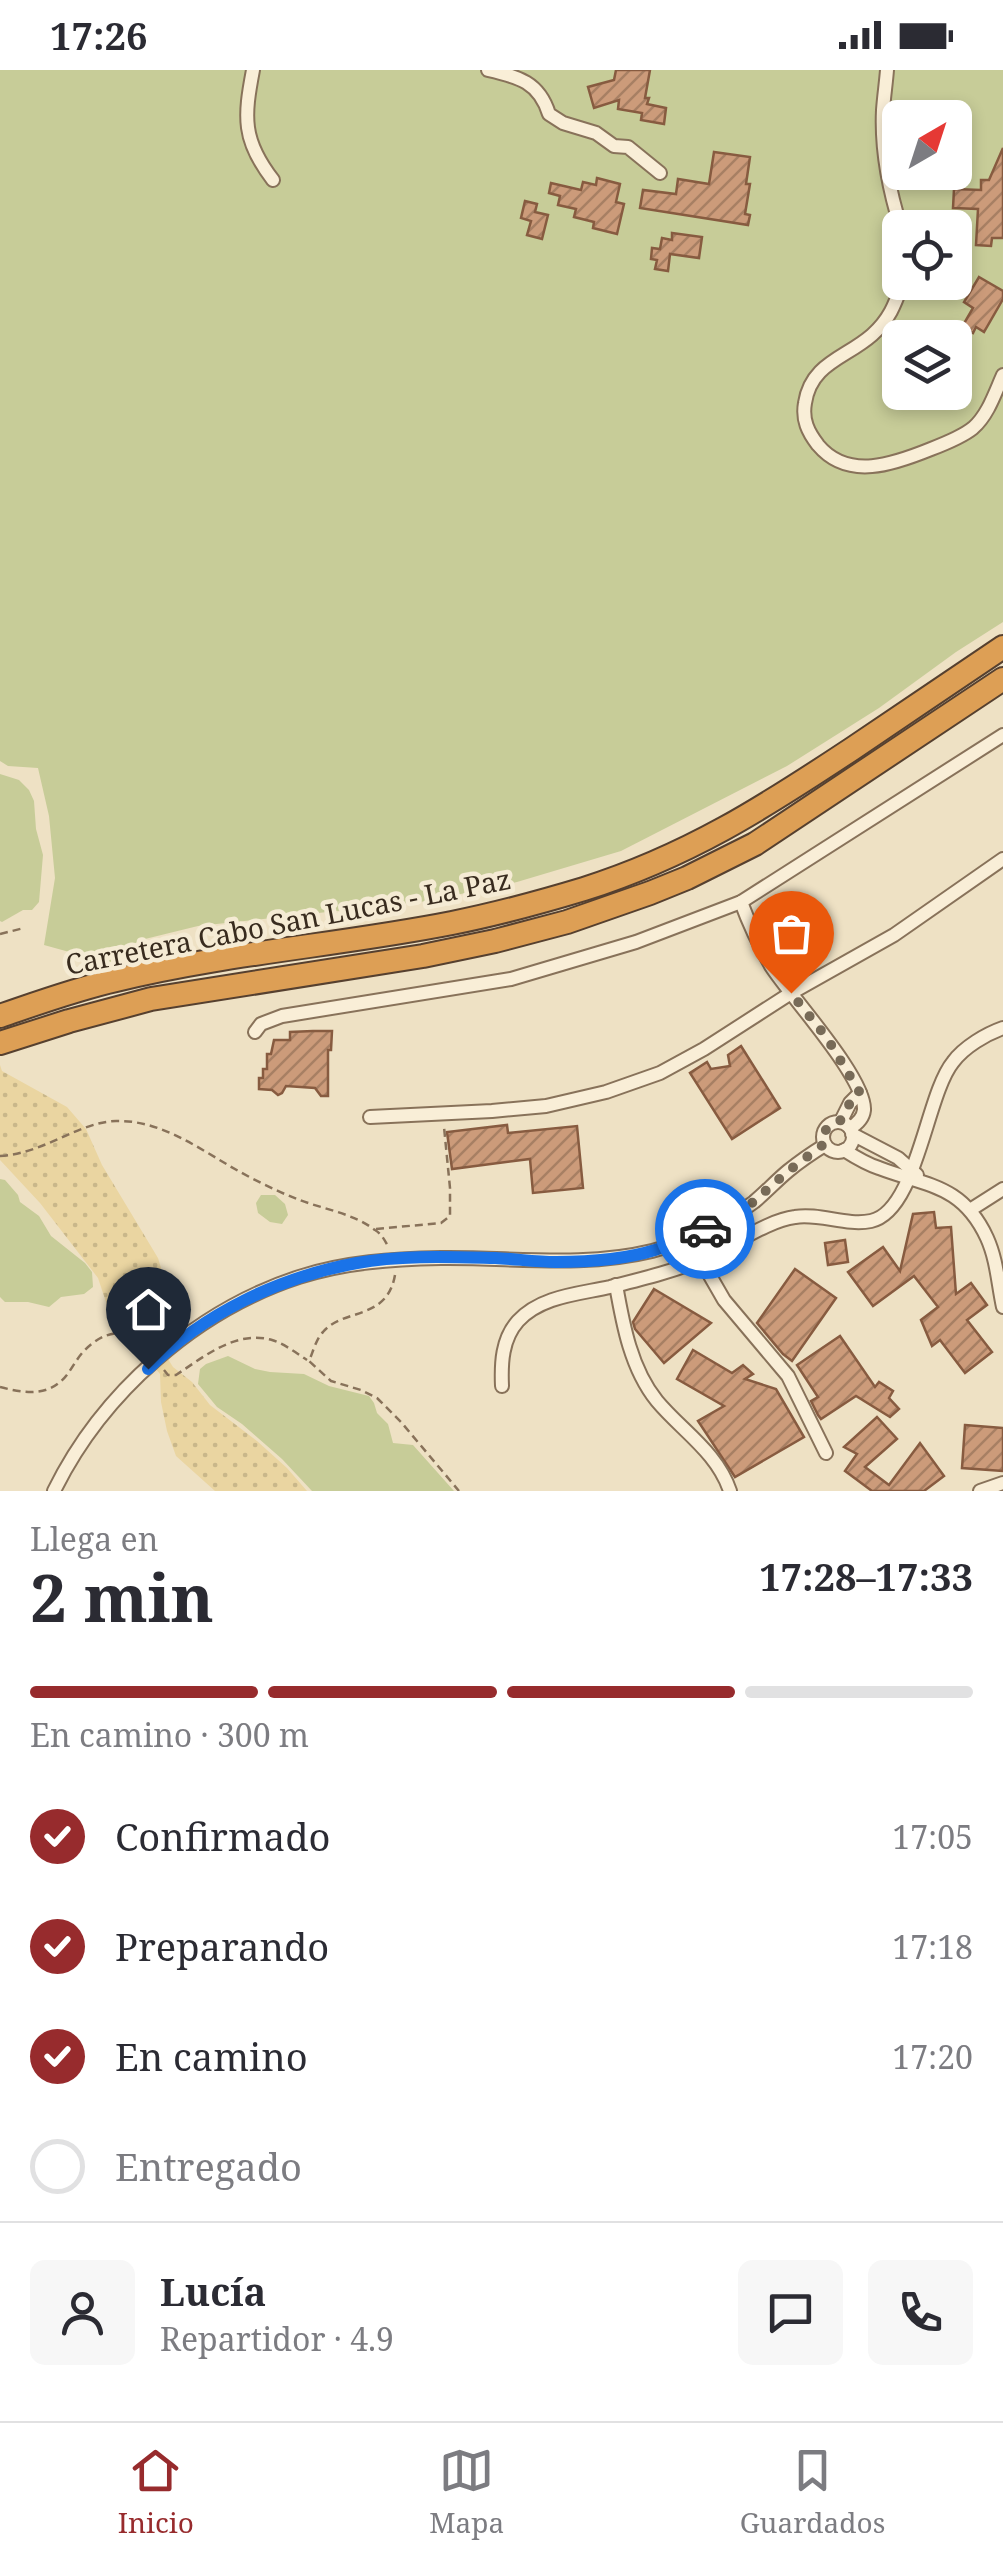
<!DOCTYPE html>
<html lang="es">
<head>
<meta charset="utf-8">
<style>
	body { margin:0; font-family:"Noto Serif",serif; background:#f7f7f7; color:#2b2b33; height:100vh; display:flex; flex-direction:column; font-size:38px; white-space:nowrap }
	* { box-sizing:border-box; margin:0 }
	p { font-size:32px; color:#7c7c81 }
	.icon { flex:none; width:55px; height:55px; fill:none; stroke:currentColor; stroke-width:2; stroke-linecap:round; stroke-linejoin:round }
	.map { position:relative; height:1421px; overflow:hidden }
	.drawer { display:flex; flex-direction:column; background:#fff; flex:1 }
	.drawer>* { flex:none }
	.needle { width:65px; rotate:39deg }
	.tools { position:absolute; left:882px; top:30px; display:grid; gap:20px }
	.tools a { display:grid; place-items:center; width:90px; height:90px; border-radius:15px; background:#fff; box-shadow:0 5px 15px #0003; font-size:50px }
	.pin { position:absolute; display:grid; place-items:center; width:85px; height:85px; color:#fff; margin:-102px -42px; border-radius:50% 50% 50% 0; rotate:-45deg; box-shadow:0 0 10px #0007 }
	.pin .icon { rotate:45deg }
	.courier { position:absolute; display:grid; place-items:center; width:100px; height:100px; margin:-50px; border:8px solid #1a73e8; border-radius:50%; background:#fff; color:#222; box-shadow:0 2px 12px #0007 }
	.summary em { font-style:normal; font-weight:700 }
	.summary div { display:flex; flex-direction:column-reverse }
	.summary { display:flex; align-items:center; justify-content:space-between; height:170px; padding:0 30px }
	h1 { font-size:65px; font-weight:700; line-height:75px }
	.bar { display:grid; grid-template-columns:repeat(4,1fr); gap:15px 10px; align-content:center; height:120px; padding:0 30px }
	.bar i { height:12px; border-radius:8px; background:#e1e1e2 }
	.bar .current { background:#972b2d }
	.bar p { grid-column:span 4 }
	.line { display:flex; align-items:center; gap:25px; padding:0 30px; border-top:2px solid #e1e1e2 }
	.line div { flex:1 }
	.round { display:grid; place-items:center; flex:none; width:105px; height:105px; border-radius:15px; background:#f7f7f7 }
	ol { padding:0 30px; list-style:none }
	li { display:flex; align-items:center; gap:30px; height:110px }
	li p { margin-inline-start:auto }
	li .icon { padding:10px; border-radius:50%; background:#972b2d; color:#fff; stroke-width:4 }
	li:last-child { color:#7c7c81 }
	li i { width:55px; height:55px; border:5px solid #e1e1e2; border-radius:50% }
	.status { display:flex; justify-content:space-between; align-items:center; height:70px; padding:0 50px; background:#fff; direction:ltr }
	.status svg { height:28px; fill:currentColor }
	.tab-bar { display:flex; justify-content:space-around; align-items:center; height:140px; border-top:2px solid #e1e1e2; background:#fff; font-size:28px; color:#7c7c81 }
	.tab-bar a { display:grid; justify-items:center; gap:5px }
	.tab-bar .current { color:#972b2d }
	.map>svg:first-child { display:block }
	.green { fill:#c7cc98; fill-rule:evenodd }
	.sand { fill:url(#sand-dots) }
	.building { fill:url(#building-hatch); stroke:#875b40; stroke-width:2.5 }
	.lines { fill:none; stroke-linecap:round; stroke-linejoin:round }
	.street-casing { stroke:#88725a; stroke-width:16 }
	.highway-casing { stroke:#56402f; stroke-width:26 }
	.path { stroke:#88725a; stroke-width:2.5; stroke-dasharray:8 5; stroke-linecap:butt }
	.street { stroke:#f9eed7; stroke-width:12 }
	.highway { stroke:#dd9f55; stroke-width:22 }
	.done { stroke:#786b58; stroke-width:10; stroke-dasharray:0 18 }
	.route { stroke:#1a73e8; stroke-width:12 }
	.labels { text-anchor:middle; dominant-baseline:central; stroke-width:9; stroke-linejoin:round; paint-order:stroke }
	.street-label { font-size:28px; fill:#382b1e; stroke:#f5ebd4 }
</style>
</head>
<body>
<div class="status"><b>17:26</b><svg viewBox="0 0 49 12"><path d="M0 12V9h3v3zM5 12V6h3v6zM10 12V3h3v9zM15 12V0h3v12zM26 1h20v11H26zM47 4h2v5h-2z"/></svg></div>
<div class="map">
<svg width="1003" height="1421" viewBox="0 0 1003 1421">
	<defs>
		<pattern id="sand-dots" width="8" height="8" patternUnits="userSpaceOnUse" patternTransform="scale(2.5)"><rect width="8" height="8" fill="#ead5a1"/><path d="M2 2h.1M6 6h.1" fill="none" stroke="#c9b78a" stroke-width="1.8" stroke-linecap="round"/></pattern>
		<pattern id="building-hatch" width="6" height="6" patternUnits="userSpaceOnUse" patternTransform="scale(2.5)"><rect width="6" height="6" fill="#cc9b7a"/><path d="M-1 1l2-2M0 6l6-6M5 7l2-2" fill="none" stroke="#a77f63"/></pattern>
	</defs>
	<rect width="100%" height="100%" fill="#eee1c4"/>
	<g class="green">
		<path d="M0 0H1003V552L956 582 879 638 787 696 621 781 517 812 428 831 198 856 145 869 109 893 44 875 55 808 49 746 38 698 8 696 0 691ZM900 48H955V102H900ZM900 158H955V212H900ZM900 268H955V322H900Z"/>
		<path d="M0 704 19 710 29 720 34 731 36 759 43 785 39 832 32 840H23L2 852 0 851Z"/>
		<path d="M0 1109 5 1110 18 1125 20 1132 39 1146 51 1166 85 1193 92 1202 93 1217 84 1224 61 1227 49 1237 28 1232H5L0 1227Z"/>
		<path d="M261 1125H275L285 1134 288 1145 282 1154 270 1152 258 1143 256 1133Z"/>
		<path d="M228 1286 255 1299 270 1302 304 1304 329 1316 369 1326 374 1333 377 1343 388 1354 393 1373 413 1375 454 1421H312L282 1389 242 1354 217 1337 198 1314 200 1299 206 1294Z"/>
	</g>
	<path class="sand" d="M0 995 2 1001 67 1037 86 1059 102 1095 158 1188 168 1221 163 1244 151 1262 173 1297 192 1312 210 1335 257 1371 287 1398 307 1421H215L176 1386 167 1361 161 1332 160 1304 109 1241 98 1208 40 1133 0 1090Z"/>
	<g class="building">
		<path d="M616 0H650L645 28H649L647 34 666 38 664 54 641 50 642 43 618 39 619 30 594 38 588 17 614 10Z"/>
		<path d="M1003 78V168H992L991 176 976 175 978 139 953 138 954 119 981 120V110H989Z"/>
		<path d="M714 82 750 87 746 114H750L745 144 750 145 748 155 640 138 643 120 676 124 678 109 709 114Z"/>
		<path d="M597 108 620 114 616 132 624 134 617 164 593 158 594 152 574 147 576 139 558 135 560 126 549 123 551 113 581 120 583 112 596 115Z"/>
		<path d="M525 131 537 134 535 142 548 145 542 169 527 165 531 151 521 148Z"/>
		<path d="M672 163 702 167 699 188 670 184 668 201 655 199 657 190 651 189 652 178 660 179 662 168 672 170Z"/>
		<path d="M979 207 1003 221V229L984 262 976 257 973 263 962 257 973 238 964 232Z"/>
		<path d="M313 961H332L331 980H328V1026H321L315 1018 286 1016 282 1023 278 1025 272 1020 259 1019V1008H263V999H267V984H271L274 970H290V962Z"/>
		<path d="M741 976 780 1038 732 1069 690 1003 707 992 711 999 730 996 728 985Z"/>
		<path d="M507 1055 508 1063 577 1056 583 1118 533 1123 530 1089 452 1099 447 1062Z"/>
		<path d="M934 1142 936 1158 951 1157 956 1224 971 1213 987 1235 967 1250 992 1282 965 1303 940 1270 932 1276 921 1250 938 1237 914 1206 873 1236 848 1202 883 1177 900 1201 913 1144Z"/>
		<path d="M845 1170 848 1192 828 1195 825 1173Z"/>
		<path d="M795 1199 836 1228 792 1291 783 1284 757 1253Z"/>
		<path d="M654 1219 711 1253 664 1293 635 1259 633 1252Z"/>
		<path d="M840 1266 875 1317 879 1312 893 1321 889 1328 899 1339 890 1347 856 1326 821 1349 818 1345 811 1331 818 1327 797 1295Z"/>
		<path d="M693 1280 732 1303 743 1295 753 1304 745 1309 776 1319 804 1367 735 1407 698 1351 724 1336 677 1309Z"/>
		<path d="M877 1347 897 1369 865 1397 889 1415 920 1373 944 1406 924 1421H872L845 1401 857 1384 844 1377Z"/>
		<path d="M965 1355 1003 1358V1401L962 1398Z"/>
	</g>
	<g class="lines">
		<defs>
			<g id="street">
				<path d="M253 0C244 47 242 70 273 110"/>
				<path d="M488 0C519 7 539 12 549 44L563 53 596 63 614 76 628 77 660 103"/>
				<path d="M887 0C886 13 884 26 883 40 881 80 889 120 901 158"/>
				<path d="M903 212C895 234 890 249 872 265 846 288 811 293 805 333 802 350 808 362 818 375 848 411 894 394 931 379 944 374 962 367 973 358 988 345 995 323 1003 305"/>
				<path d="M741 832C749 854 759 875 771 896 790 926 866 1008 864 1040 863 1049 857 1054 850 1058"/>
				<path d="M255 962 261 954 282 946 511 909 636 872 741 832 1003 665"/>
				<path d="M370 1047 492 1041 546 1036 606 1022 660 1003 704 979 791 923 894 865 1003 789"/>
				<path d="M841 1051 850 1033 860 1023"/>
				<circle cx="838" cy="1067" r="15"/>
				<path d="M852 1064 898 1088 917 1105"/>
				<path d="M844 1080C855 1087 866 1094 879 1098 926 1116 962 1114 987 1168 997 1190 998 1214 1003 1237"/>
				<path d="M970 1140 1003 1119"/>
				<path d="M701 1190 724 1230 788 1306 826 1383"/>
				<path d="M616 1215C623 1255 631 1299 657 1331 682 1361 717 1382 730 1421"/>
				<path d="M502 1316C501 1293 502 1269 518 1251 541 1226 579 1224 610 1217 642 1209 675 1201 705 1188 731 1177 768 1150 795 1147 820 1143 846 1156 871 1151 917 1141 926 1025 953 992 964 977 986 964 1003 958"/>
				<path d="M54 1421C102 1323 195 1241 299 1207 345 1192 393 1189 441 1188 512 1187 582 1198 652 1181 683 1173 729 1151 754 1132 766 1122 776 1111 788 1101 799 1092 812 1083 825 1075"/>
				<path d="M980 1421 1003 1413"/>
			</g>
			<g id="highway">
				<path d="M0 946C38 933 76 919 116 910 226 883 341 875 452 853 497 844 541 832 584 819 688 786 763 738 852 679 902 645 953 611 1003 577"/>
				<path d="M0 973 69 951 151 929 423 886 495 871 567 852 650 823 687 808 755 774 1003 609"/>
			</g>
		</defs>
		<use href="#street" class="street-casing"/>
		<use href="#highway" class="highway-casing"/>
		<g class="path">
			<path d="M0 864 24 858"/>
			<path d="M0 1086C43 1084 79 1052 116 1051 158 1050 194 1075 228 1095 250 1108 274 1120 297 1129 322 1139 353 1143 375 1160 382 1164 385 1171 389 1178"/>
			<path d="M376 1159 441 1153 450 1146V1118L444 1057"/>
			<path d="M395 1205C387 1251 343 1238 323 1262 316 1269 313 1282 309 1291L331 1311 361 1320 377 1328 401 1352 459 1421"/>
			<path d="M164 1300 168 1305H176C205 1286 236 1260 272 1270 285 1274 296 1283 307 1290"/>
			<path d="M0 1317C20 1322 43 1327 60 1312 70 1304 75 1290 84 1281 102 1262 126 1255 144 1277"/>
		</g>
		<use href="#street" class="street"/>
		<use href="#highway" class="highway"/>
	</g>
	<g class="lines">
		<path class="done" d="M705 1159 752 1133 787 1102 824 1074 822 1069C824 1060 831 1052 840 1051L850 1033 860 1023 827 968 791 923"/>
		<path class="route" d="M148 1299C204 1243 280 1207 357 1193 401 1185 450 1187 495 1188 516 1189 536 1192 556 1192 590 1192 623 1190 655 1180 672 1175 689 1166 705 1159"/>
	</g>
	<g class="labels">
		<g class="street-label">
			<text transform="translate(288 851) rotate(-11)">Carretera Cabo San Lucas - La Paz</text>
		</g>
	</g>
</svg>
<div class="tools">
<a><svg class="needle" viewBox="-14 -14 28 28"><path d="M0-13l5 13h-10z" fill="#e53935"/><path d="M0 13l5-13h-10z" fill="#7c7c81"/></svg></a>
<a><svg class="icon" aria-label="locate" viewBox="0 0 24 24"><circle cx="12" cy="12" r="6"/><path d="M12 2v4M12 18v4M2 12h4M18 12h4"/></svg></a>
<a><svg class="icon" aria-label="layers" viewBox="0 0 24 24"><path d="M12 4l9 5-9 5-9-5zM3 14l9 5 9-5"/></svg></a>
</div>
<div class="pin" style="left:791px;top:923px;background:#ea580c"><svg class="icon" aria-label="bag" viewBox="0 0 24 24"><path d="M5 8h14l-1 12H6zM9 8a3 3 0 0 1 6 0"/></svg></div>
<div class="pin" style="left:148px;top:1299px;background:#1f2937"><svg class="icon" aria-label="home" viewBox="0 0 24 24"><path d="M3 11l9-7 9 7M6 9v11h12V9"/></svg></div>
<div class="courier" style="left:705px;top:1159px"><svg class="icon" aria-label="car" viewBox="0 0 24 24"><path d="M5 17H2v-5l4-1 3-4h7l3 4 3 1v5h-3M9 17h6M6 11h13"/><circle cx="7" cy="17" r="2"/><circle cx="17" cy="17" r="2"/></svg></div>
</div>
<section class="drawer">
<div class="summary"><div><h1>2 min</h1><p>Llega en</p></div><em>17:28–17:33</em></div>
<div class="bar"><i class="current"></i><i class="current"></i><i class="current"></i><i></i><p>En camino · 300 m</p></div>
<ol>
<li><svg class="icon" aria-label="check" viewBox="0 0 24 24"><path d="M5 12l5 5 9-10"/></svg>Confirmado<p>17:05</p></li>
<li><svg class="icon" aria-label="check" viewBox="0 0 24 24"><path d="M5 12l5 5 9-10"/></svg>Preparando<p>17:18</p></li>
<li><svg class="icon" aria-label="check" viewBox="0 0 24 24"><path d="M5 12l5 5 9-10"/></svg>En camino<p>17:20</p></li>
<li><i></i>Entregado</li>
</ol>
<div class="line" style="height:180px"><a class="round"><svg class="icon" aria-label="person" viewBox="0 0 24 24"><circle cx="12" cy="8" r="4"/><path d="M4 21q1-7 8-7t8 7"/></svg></a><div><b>Lucía</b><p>Repartidor · 4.9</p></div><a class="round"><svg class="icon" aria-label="chat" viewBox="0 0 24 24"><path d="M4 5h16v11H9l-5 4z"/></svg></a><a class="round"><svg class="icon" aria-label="phone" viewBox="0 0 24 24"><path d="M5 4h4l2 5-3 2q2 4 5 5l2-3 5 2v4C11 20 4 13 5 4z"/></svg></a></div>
</section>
<nav class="tab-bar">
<a class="current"><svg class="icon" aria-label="home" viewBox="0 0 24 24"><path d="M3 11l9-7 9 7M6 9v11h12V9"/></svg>Inicio</a>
<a><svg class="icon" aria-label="map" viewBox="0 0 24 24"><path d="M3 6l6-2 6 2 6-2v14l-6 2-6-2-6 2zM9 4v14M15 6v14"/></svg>Mapa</a>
<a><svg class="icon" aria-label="saved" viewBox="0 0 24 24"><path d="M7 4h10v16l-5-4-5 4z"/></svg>Guardados</a>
</nav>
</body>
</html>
